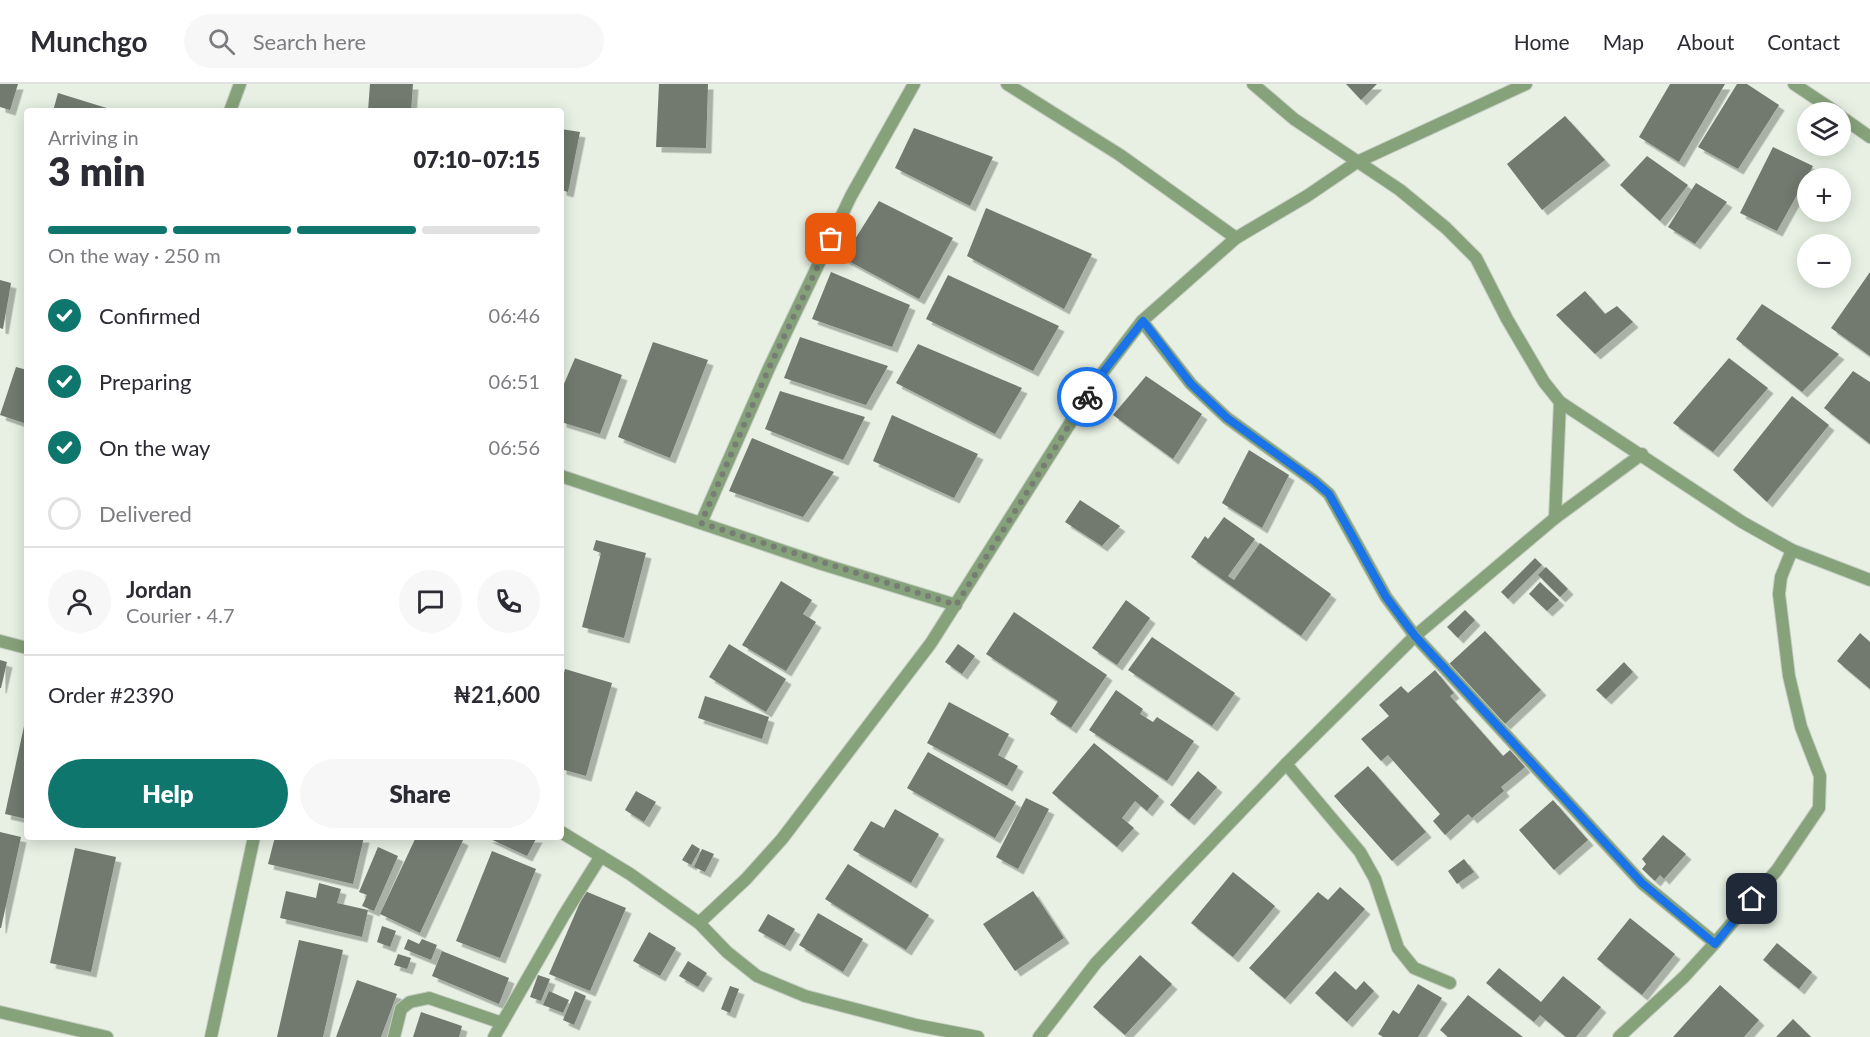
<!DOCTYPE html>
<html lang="en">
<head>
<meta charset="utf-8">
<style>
	body { margin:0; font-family:Lato,sans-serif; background:#f7f7f7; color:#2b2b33; height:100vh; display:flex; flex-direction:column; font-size:22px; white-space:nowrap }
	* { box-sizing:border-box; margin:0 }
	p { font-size:20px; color:#7c7c81 }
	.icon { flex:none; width:33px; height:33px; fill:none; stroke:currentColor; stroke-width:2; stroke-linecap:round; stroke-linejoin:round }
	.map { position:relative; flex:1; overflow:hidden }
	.drawer { position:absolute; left:24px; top:24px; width:540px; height:732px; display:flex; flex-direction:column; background:#fff; border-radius:6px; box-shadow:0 3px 15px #0003 }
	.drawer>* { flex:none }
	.fabs { position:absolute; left:1797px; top:18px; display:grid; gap:12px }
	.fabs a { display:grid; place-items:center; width:54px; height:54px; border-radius:50%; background:#fff; box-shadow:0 3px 15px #0003; font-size:30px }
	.pin { position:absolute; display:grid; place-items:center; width:51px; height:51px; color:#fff; margin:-26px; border-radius:12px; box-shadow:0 3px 9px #0006 }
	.courier { position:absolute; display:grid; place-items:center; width:60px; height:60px; margin:-30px; border:4px solid #1a73e8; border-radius:50%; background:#fff; color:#222; box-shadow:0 2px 8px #0007 }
	.head em { font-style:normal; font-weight:800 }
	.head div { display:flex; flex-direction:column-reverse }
	.head { display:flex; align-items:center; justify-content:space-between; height:102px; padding:0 24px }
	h1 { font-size:39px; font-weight:800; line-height:45px }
	.bar { display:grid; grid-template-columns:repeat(4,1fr); gap:9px 6px; align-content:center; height:72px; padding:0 24px }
	.bar i { height:8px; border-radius:4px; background:#e1e1e2 }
	.bar .current { background:#0f766e }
	.bar p { grid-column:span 4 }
	.line { display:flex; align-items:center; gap:15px; padding:0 24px; border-top:2px solid #e1e1e2 }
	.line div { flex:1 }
	.round { display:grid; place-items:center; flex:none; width:63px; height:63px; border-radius:32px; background:#f7f7f7 }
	ol { padding:0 24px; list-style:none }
	li { display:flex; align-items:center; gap:18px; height:66px }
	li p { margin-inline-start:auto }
	li .icon { padding:6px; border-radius:50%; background:#0f766e; color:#fff; stroke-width:4 }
	li:last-child { color:#7c7c81 }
	li i { width:33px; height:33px; border:3px solid #e1e1e2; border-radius:50% }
	.cta { display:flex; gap:12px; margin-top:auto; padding:12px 24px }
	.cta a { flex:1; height:69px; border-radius:36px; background:#0f766e; color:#fff; font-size:24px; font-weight:800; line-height:69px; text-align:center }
	.cta a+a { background:#f7f7f7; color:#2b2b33 }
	header { display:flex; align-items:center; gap:36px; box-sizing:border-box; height:84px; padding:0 30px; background:#fff; border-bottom:2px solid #e1e1e2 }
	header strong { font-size:28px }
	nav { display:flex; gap:33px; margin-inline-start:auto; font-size:21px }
	.search { width:420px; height:54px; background:#f7f7f7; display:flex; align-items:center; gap:15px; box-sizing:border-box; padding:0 21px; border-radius:33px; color:#7c7c81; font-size:22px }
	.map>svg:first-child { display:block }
	.building { fill:#727a6f; filter:url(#shadow) }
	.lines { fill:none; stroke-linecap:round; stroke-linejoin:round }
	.minor-casing { stroke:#c4ccc1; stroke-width:14 }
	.minor { stroke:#86a27a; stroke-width:12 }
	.done { stroke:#777c74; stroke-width:6; stroke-dasharray:0 10.8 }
	.route { stroke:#1a73e8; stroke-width:8 }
</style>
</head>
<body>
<header>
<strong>Munchgo</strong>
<div class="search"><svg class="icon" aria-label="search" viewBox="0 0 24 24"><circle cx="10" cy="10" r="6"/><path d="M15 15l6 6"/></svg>Search here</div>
<nav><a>Home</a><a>Map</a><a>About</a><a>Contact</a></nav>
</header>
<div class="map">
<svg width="1870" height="953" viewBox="0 0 1870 953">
	<defs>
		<filter id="shadow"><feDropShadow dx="5.5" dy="5.5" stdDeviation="0" flood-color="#0004"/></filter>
	</defs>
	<rect width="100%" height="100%" fill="#e7f0e3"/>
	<g class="building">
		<path d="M0 0H18L10 26 0 23Z"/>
		<path d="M370 0H413L411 27H368Z"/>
		<path d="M659 0H708L706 64 656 63Z"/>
		<path d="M1346 0H1377L1361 16Z"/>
		<path d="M1670 0H1725L1679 78 1639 53Z"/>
		<path d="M1737 0H1747L1779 21 1738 85 1698 63Z"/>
		<path d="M58 9 113 26V27H53Z"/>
		<path d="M1565 32 1605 76 1542 126 1507 80Z"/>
		<path d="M914 44 993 73 970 122 895 84Z"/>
		<path d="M561 45 580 48 568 108 561 106Z"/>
		<path d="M1773 63 1813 82 1777 147 1740 129Z"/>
		<path d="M1647 72 1688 101 1660 137 1620 101Z"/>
		<path d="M1696 99 1727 118 1695 160 1668 143Z"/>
		<path d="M879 117 953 154 919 215 843 174Z"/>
		<path d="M986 124 1092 170 1064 225 967 172Z"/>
		<path d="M831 188 910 221 892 263 812 235Z"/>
		<path d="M1870 188V272L1831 244Z"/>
		<path d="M948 191 1059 242 1033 287 926 235Z"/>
		<path d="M0 196 11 199 3 245 0 244Z"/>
		<path d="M1585 207 1605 230 1617 222 1633 238 1595 270 1556 231Z"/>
		<path d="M1762 220 1839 270 1802 308 1736 255Z"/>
		<path d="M800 253 888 282 866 321 784 294Z"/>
		<path d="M653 258 708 276 670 374 618 353Z"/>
		<path d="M918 260 1022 304 995 350 896 299Z"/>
		<path d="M575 274 622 291 600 350 561 338V307Z"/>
		<path d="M1729 274 1768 304 1713 368 1673 339Z"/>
		<path d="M16 283 27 286V340L0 331Z"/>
		<path d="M1853 287 1870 298V360L1824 324Z"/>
		<path d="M1146 292 1202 330 1173 375 1113 331Z"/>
		<path d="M780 307 865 333 843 376 765 345Z"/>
		<path d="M1792 312 1829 341 1767 418 1733 386Z"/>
		<path d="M892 331 978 370 954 414 873 377Z"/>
		<path d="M752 354 834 388 803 433 729 407Z"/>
		<path d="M1249 366 1289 391 1262 444 1222 419Z"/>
		<path d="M1080 416 1120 442 1102 462 1065 438Z"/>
		<path d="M1224 433 1255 455 1228 492 1234 496 1260 459 1331 510 1301 552 1191 473 1205 452 1208 455Z"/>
		<path d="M596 456 646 469 624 554 582 543 601 469 593 466Z"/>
		<path d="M1535 474 1542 481 1508 515 1501 508Z"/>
		<path d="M1546 483 1568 505 1560 513 1538 491Z"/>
		<path d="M781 497 812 516 803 530 816 538 786 587 742 561Z"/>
		<path d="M1540 498 1559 516 1547 527 1529 510Z"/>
		<path d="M1126 516 1150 534 1117 581 1092 564Z"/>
		<path d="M1465 526 1475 536 1458 554 1447 543Z"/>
		<path d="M1014 528 1107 591 1071 644 1050 630 1058 617 986 570Z"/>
		<path d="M1485 547 1541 606 1505 640 1448 581Z"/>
		<path d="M1860 549 1870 558V605L1837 577Z"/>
		<path d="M1152 553 1235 609 1212 642 1128 586Z"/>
		<path d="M729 560 786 595 766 628 709 593Z"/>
		<path d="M958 560 975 572 962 590 945 578Z"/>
		<path d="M0 576 7 578 1 604H0Z"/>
		<path d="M1624 578 1633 588 1606 615 1596 606Z"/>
		<path d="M565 585 612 599 586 692 561 685V600Z"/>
		<path d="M1435 586 1454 609 1450 612 1503 672 1510 666 1525 683 1501 703 1504 707 1472 734 1468 730 1445 751 1433 737 1440 730 1388 671 1381 677 1361 655 1389 632 1379 621 1401 602 1408 609Z"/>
		<path d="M1116 606 1143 625 1140 630 1153 638 1157 633 1194 657 1167 697 1089 646Z"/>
		<path d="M705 612 769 633 762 655 698 634Z"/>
		<path d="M949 618 1009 650 998 671 1018 682 1007 702 927 659Z"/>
		<path d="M26 633H27V735L5 730Z"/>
		<path d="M1094 659 1159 712 1147 727 1135 717 1122 734 1134 744 1117 763 1052 709Z"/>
		<path d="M928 668 1016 718 995 754 907 704Z"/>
		<path d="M1368 682 1426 748 1392 777 1334 712Z"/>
		<path d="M1198 687 1217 703 1189 736 1170 721Z"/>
		<path d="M636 707 656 718 644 738 625 726Z"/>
		<path d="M1026 714 1049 725 1018 785 996 773Z"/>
		<path d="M1553 716 1588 756 1554 786 1519 746Z"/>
		<path d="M895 725 939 750 911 799 853 766 871 737 884 744Z"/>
		<path d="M0 748 21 753 1 844H0Z"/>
		<path d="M1663 751 1686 770 1664 795 1660 791 1655 797 1642 785 1646 780 1642 775Z"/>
		<path d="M275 753H364L353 800 268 780Z"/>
		<path d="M416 753H457L463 756 420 849 380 830Z"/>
		<path d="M486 753H537L527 772Z"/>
		<path d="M692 760 700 765 691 781 682 776Z"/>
		<path d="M378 763 398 772 374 827 362 822 367 811 359 808Z"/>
		<path d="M75 764 116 773 91 888 50 879Z"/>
		<path d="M702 765 714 770 705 788 694 783Z"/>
		<path d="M492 767 536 785 500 874 456 857Z"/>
		<path d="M1464 775 1474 788 1457 800 1448 787Z"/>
		<path d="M848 780 929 831 906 866 825 815Z"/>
		<path d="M1233 788 1275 822 1233 873 1191 839Z"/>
		<path d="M319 799 341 805 337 819 368 826 362 853 280 834 286 807 316 814Z"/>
		<path d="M1340 803 1365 825 1285 915 1249 884 1318 808 1328 816Z"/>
		<path d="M585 807 626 824 590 907 549 890Z"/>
		<path d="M1033 807 1064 854 1015 887 983 840Z"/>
		<path d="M818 829 863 855 843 888 799 861Z"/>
		<path d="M768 830 795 845 785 862 758 847Z"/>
		<path d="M1630 834 1675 870 1642 911 1597 875Z"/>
		<path d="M382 842 396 847 390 863 377 858Z"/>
		<path d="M649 848 676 864 660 892 633 877Z"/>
		<path d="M408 855 419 860 422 855 437 861 431 876 404 865Z"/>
		<path d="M299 856 343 866 323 953H277Z"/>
		<path d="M1777 859 1812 888 1799 905 1763 876Z"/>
		<path d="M442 867 509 894 499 920 432 892Z"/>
		<path d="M398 870 411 874 407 885 394 881Z"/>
		<path d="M1140 871 1172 900 1125 951 1093 923Z"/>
		<path d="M688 877 707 889 698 903 679 892Z"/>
		<path d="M1499 884 1541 918 1563 892 1601 923 1576 953H1566L1540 931 1534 938 1486 899Z"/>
		<path d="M1335 887 1356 906 1364 897 1374 907 1347 938 1315 909Z"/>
		<path d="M538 891 550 895 541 917 530 913Z"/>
		<path d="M357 896 397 910 381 953H336Z"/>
		<path d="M1418 900 1442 914 1418 953H1383L1378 950 1393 926 1399 930Z"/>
		<path d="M1720 901 1759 936 1744 953H1673Z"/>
		<path d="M730 902 739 905 730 929 721 925Z"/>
		<path d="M549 907 569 916 563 929 543 921Z"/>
		<path d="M575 907 586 912 574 941 563 936Z"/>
		<path d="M1468 911 1523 953H1448L1440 946Z"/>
		<path d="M421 928 462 942 459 953H413Z"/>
		<path d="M1793 935 1811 953H1776Z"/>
	</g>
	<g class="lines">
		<defs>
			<g id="minor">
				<path d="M1007 0 1120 71 1236 154"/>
				<path d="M1253 0 1294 35 1400 106 1446 144 1476 174 1507 235 1544 298 1560 318 1742 438 1792 466 1870 496"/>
				<path d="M1794 0 1836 28"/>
				<path d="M230 27 240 0"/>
				<path d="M1840 32 1870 53"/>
				<path d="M1142 237 1191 300 1227 334 1314 397 1329 410 1386 513 1415 552 1642 799 1715 859"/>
				<path d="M561 392 822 480 956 521"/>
				<path d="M1555 434 1560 318"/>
				<path d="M701 439 769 284 851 112 914 0"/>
				<path d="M0 557 27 564"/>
				<path d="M1286 680 1360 768 1375 795 1398 864 1414 884 1450 899"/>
				<path d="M561 748 630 790 699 839 727 868 757 892 805 912 916 941 978 953"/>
				<path d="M699 839 746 795 782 755 931 559 1100 292 1142 237 1236 154 1307 112 1357 78 1526 0"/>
				<path d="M0 928 107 953"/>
				<path d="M211 953 254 753"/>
				<path d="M394 953 401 925 410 918 429 914 502 939"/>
				<path d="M494 953 564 831 601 772"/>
				<path d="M1039 953 1096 879 1286 680 1415 552 1555 434 1642 370"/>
				<path d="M1619 953 1684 893 1715 859 1777 786 1819 724 1820 692 1801 643 1789 592 1779 510 1781 493 1792 466"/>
			</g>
		</defs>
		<use href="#minor" class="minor-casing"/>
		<use href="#minor" class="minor"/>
	</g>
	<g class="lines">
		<path class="done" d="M831 155 769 284 701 439 956 521 1087 313"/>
		<path class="route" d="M1087 313 1100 292 1143 237 1191 300 1227 334 1314 397 1329 410 1386 513 1415 552 1642 799 1715 860 1752 815"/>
	</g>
</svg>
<div class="fabs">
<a><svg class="icon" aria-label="layers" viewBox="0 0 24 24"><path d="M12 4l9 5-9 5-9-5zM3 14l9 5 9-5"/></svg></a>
<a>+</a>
<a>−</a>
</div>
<div class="pin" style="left:831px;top:155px;background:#ea580c"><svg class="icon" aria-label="bag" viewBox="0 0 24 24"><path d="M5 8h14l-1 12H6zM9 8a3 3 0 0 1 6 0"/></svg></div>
<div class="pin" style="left:1752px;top:815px;background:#1f2937"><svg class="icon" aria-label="home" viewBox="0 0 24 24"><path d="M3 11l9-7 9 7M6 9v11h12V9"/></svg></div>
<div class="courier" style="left:1087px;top:313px"><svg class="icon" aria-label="bike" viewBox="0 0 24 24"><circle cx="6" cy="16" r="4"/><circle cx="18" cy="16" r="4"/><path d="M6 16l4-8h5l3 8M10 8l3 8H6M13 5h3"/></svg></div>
<section class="drawer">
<div class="head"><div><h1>3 min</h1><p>Arriving in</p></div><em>07:10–07:15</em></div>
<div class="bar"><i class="current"></i><i class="current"></i><i class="current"></i><i></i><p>On the way · 250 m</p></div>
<ol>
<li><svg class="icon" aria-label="check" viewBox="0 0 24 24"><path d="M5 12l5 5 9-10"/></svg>Confirmed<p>06:46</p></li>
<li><svg class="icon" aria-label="check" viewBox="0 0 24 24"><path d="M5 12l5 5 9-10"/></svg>Preparing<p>06:51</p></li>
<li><svg class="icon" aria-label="check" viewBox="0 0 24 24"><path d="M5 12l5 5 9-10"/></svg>On the way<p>06:56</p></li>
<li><i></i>Delivered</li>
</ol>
<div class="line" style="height:108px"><a class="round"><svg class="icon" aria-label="person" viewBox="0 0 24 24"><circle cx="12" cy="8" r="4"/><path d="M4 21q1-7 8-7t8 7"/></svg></a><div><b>Jordan</b><p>Courier · 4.7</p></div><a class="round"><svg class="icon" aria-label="chat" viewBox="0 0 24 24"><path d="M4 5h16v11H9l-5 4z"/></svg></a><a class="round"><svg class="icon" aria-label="phone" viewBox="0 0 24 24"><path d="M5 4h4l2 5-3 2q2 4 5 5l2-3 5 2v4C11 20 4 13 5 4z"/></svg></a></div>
<div class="line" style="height:78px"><div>Order #2390</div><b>₦21,600</b></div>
<div class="cta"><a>Help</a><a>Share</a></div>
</section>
</div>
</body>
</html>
